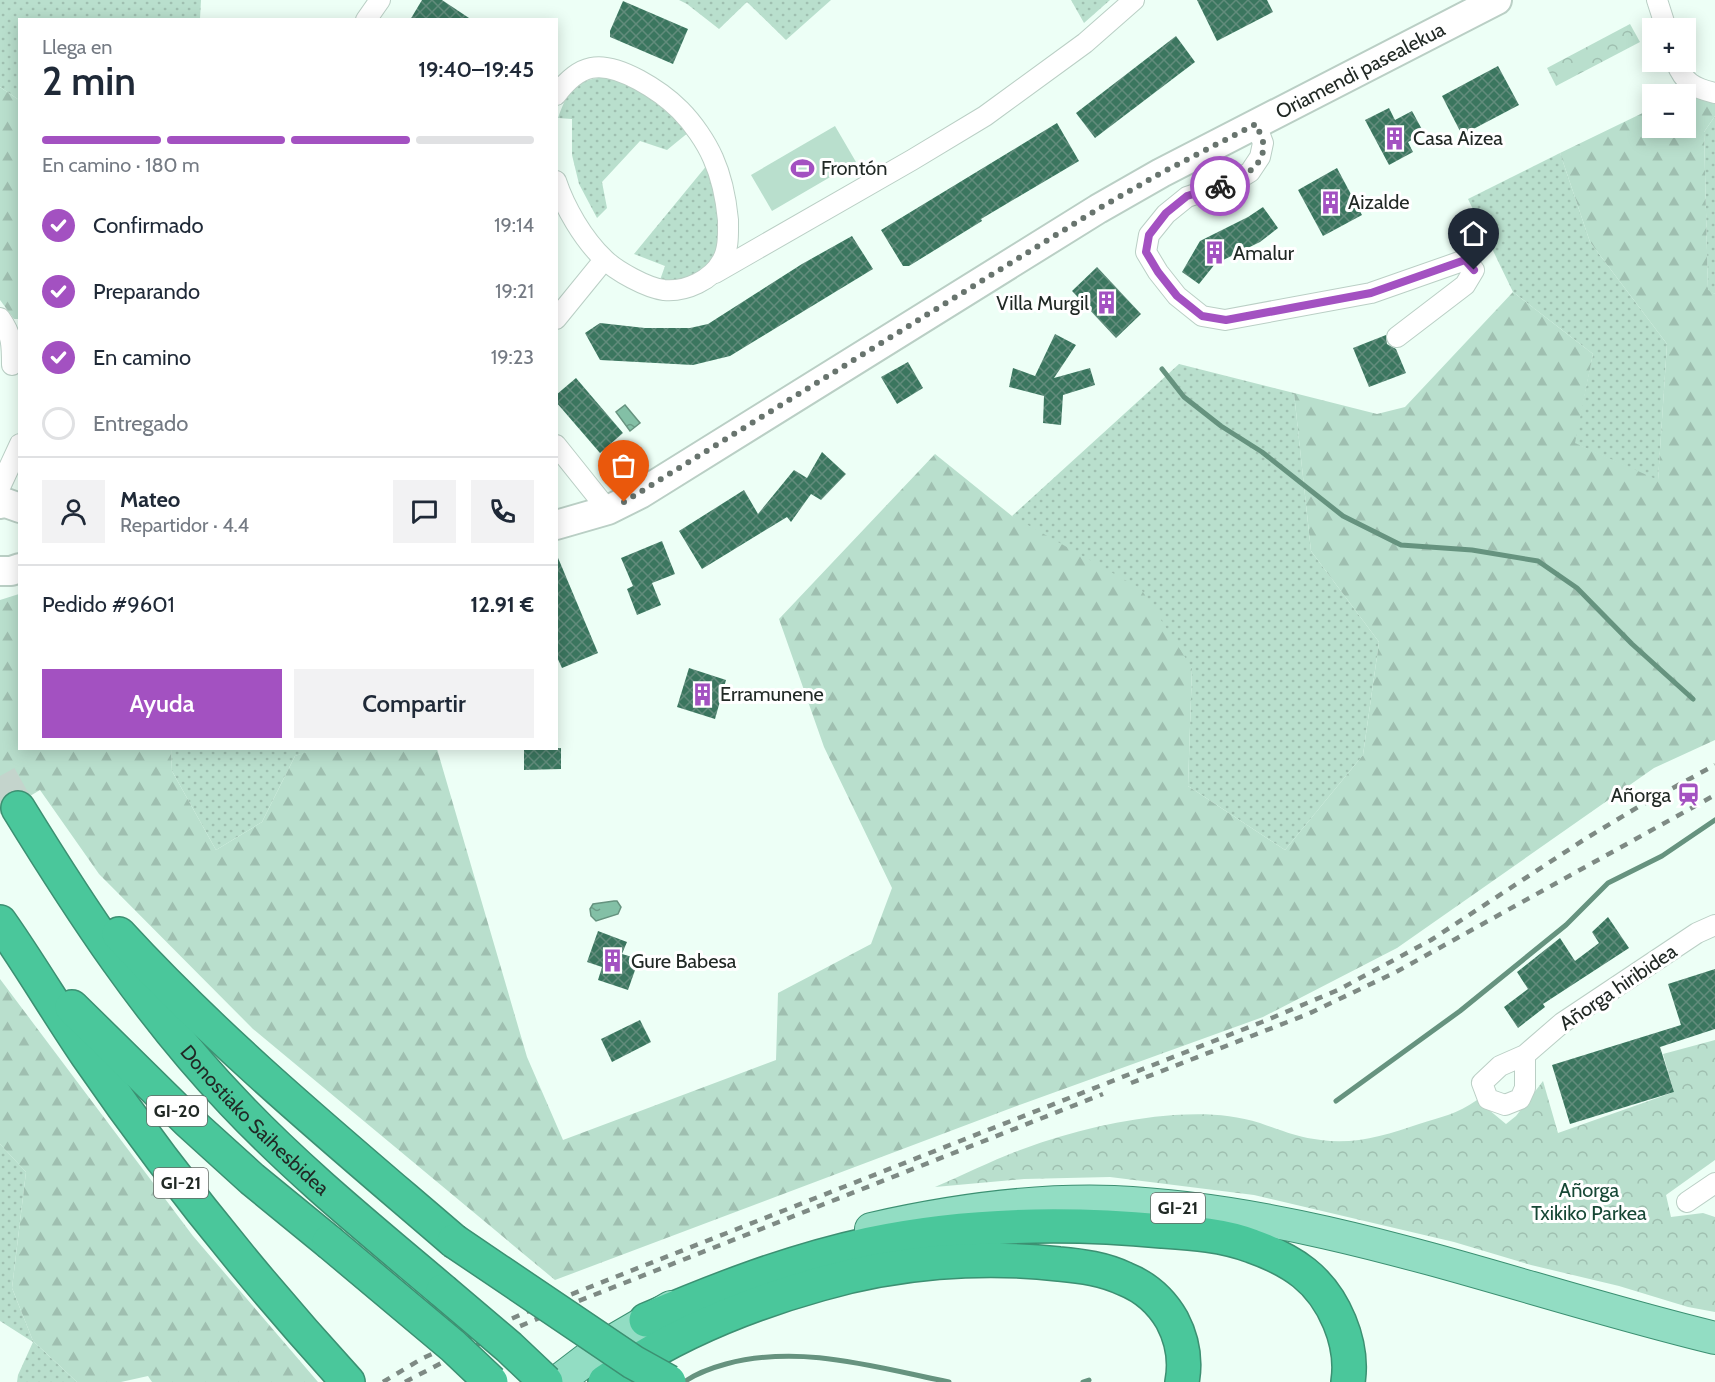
<!DOCTYPE html>
<html lang="es">
<head>
<meta charset="utf-8">
<style>
	body { margin:0; font-family:Cabin,sans-serif; background:#f2f2f3; color:#1f2937; height:100vh; display:flex; flex-direction:column; font-size:22px; white-space:nowrap }
	* { box-sizing:border-box; margin:0 }
	p { font-size:20px; color:#747a83 }
	.icon { flex:none; width:33px; height:33px; fill:none; stroke:currentColor; stroke-width:2; stroke-linecap:round; stroke-linejoin:round }
	.map { position:relative; flex:1; overflow:hidden }
	.details { position:absolute; left:18px; top:18px; width:540px; height:732px; display:flex; flex-direction:column; background:#fff; border-radius:0px; box-shadow:0 3px 15px #0003 }
	.details>* { flex:none }
	.controls { position:absolute; left:1642px; top:18px; display:grid; gap:12px }
	.controls a { display:grid; place-items:center; width:54px; height:54px; border-radius:0px; background:#fff; box-shadow:0 3px 15px #0003; font-size:30px }
	.pin { position:absolute; display:grid; place-items:center; width:51px; height:51px; color:#fff; margin:-62px -26px; border-radius:50% 50% 50% 0; rotate:-45deg; box-shadow:0 0 6px #0007 }
	.pin .icon { rotate:45deg }
	.courier { position:absolute; display:grid; place-items:center; width:60px; height:60px; margin:-30px; border:4px solid #a351c1; border-radius:50%; background:#fff; color:#222; box-shadow:0 2px 8px #0007 }
	.summary em { font-style:normal; font-weight:600 }
	.summary div { display:flex; flex-direction:column-reverse }
	.summary { display:flex; align-items:center; justify-content:space-between; height:102px; padding:0 24px }
	h1 { font-size:39px; font-weight:600; line-height:45px }
	.bar { display:grid; grid-template-columns:repeat(4,1fr); gap:9px 6px; align-content:center; height:72px; padding:0 24px }
	.bar i { height:8px; border-radius:4px; background:#e0e1e3 }
	.bar .on { background:#a351c1 }
	.bar p { grid-column:span 4 }
	.line { display:flex; align-items:center; gap:15px; padding:0 24px; border-top:2px solid #e0e1e3 }
	.line div { flex:1 }
	.round { display:grid; place-items:center; flex:none; width:63px; height:63px; border-radius:0px; background:#f2f2f3 }
	ol { padding:0 24px; list-style:none }
	li { display:flex; align-items:center; gap:18px; height:66px }
	li p { margin-inline-start:auto }
	li .icon { padding:6px; border-radius:50%; background:#a351c1; color:#fff; stroke-width:4 }
	li:last-child { color:#747a83 }
	li i { width:33px; height:33px; border:3px solid #e0e1e3; border-radius:50% }
	.primary-button { display:flex; gap:12px; margin-top:auto; padding:12px 24px }
	.primary-button a { flex:1; height:69px; border-radius:0px; background:#a351c1; color:#fff; font-size:24px; font-weight:600; line-height:69px; text-align:center }
	.primary-button a+a { background:#f2f2f3; color:#1f2937 }
	.map>svg:first-child { display:block }
	.grass { fill:url(#grass-dots) }
	.forest { fill:url(#forest-firs) }
	.park { fill:url(#park-crowns) }
	.garden { fill:#b9dfcd }
	.water { fill:url(#water-ripples); stroke:#66937f; stroke-width:1.5 }
	.lines { fill:none; stroke-linecap:round; stroke-linejoin:round }
	.stream { stroke:#66937f; stroke-width:5 }
	.building { fill:url(#building-cross-hatch) }
	.highway-tunnel { stroke:#c4d4cc; stroke-width:33; stroke-dasharray:33 16; stroke-linecap:butt }
	.street-casing { stroke:#bacfc5; stroke-width:22 }
	.secondary-casing { stroke:#bacfc5; stroke-width:32 }
	.primary-casing { stroke:#3c9072; stroke-width:34 }
	.highway-casing { stroke:#3c9072; stroke-width:36 }
	.street { stroke:#fff; stroke-width:20 }
	.secondary { stroke:#fff; stroke-width:28 }
	.primary { stroke:#92ddc3; stroke-width:32 }
	.highway { stroke:#4ac79b; stroke-width:33 }
	.rail { stroke:#7e8a84; stroke-width:4.5; stroke-dasharray:8 8; stroke-linecap:butt }
	.highway-bridge-casing { stroke:#3c9072; stroke-width:36; stroke-linecap:butt }
	.highway-bridge { stroke:#4ac79b; stroke-width:33 }
	.done { stroke:#68746e; stroke-width:6; stroke-dasharray:0 10.8 }
	.route { stroke:#a351c1; stroke-width:8 }
	.labels { text-anchor:middle; dominant-baseline:central; stroke-width:6; stroke-linejoin:round; paint-order:stroke }
	.shield { fill:#fff; stroke:#646966; stroke-width:1.5 }
	.shield-label { font-size:18px; font-weight:bold; fill:#212925 }
	.street-label { font-size:20px; fill:#212925; stroke:#fff }
	.poi-label { font-size:20px; fill:#212925; stroke:#fff; text-anchor:start }
	.park-label { font-size:20px; fill:#164735; stroke:#fff }
</style>
</head>
<body>
<div class="map">
<svg width="1715" height="1382" viewBox="0 0 1715 1382">
	<defs>
		<pattern id="grass-dots" width="8" height="8" patternUnits="userSpaceOnUse" patternTransform="scale(1.5)"><rect width="8" height="8" fill="#b9dfcd"/><path d="M2 2h.1M6 6h.1" fill="none" stroke="#9fbfb0" stroke-width="1.8" stroke-linecap="round"/></pattern>
		<pattern id="forest-firs" width="22" height="20" patternUnits="userSpaceOnUse" patternTransform="scale(1.5)"><rect width="22" height="20" fill="#b9dfcd"/><path d="M5 1l3.5 6h-7zM16 11l3.5 6h-7z" fill="#9fbfb0"/></pattern>
		<pattern id="park-crowns" width="20" height="18" patternUnits="userSpaceOnUse" patternTransform="scale(1.5)"><rect width="20" height="18" fill="#b9dfcd"/><path d="M2 6a3 3 0 1 1 6 0M12 15a3 3 0 1 1 6 0" fill="none" stroke="#9fbfb0"/></pattern>
		<pattern id="water-ripples" width="26" height="14" patternUnits="userSpaceOnUse" patternTransform="scale(1.5)"><rect width="26" height="14" fill="#83c0a6"/><path d="M2 4q2-2 4 0t4 0M15 11q2-2 4 0t4 0" fill="none" stroke="#6b9c87"/></pattern>
		<pattern id="building-cross-hatch" width="8" height="8" patternUnits="userSpaceOnUse" patternTransform="scale(1.5)"><rect width="8" height="8" fill="#3b765f"/><path d="M0 0l8 8M0 8l8-8" fill="none" stroke="#628c7c"/></pattern>
	</defs>
	<rect width="100%" height="100%" fill="#edfff6"/>
	<g class="grass">
		<path d="M0 0H201L200 19 20 20 19 100 0 87Z"/>
		<path d="M679 0H831L786 40 747 2 719 29 687 4Z"/>
		<path d="M1071 0H1110L1084 23Z"/>
		<path d="M610 77 634 86 667 107 689 132 667 150 640 141 602 182 607 208 597 218 579 184 572 155V119L558 118C569 87 576 79 610 77Z"/>
		<path d="M1715 116V294L1708 291 1704 132Z"/>
		<path d="M1560 153 1590 242 1667 344 1658 481 1574 443 1593 354 1513 292 1468 199Z"/>
		<path d="M708 164C712 180 718 197 721 214 727 255 702 286 660 280L665 266 634 254Z"/>
		<path d="M1179 364 1294 393 1311 551 1379 642 1363 755 1285 850 1188 786 1192 668 1012 516Z"/>
		<path d="M171 749H318L295 756 262 822 216 850 172 771Z"/>
		<path d="M0 1144 26 1172 12 1288 33 1341 77 1382H17L18 1375 33 1342 0 1321Z"/>
	</g>
	<g class="forest">
		<path d="M0 87 19 100V319H14L0 300Z"/>
		<path d="M1684 92 1715 100V116L1704 132 1708 290 1715 294V740L1654 768 1397 948 1263 1017 1014 1107 555 1280 253 1029 99 874 40 790 0 814V600L19 594 20 748 171 749 172 771 216 850 262 822 295 756 318 748 437 749 527 1057 563 1140 776 1060 778 993 871 944 892 888 824 747 779 619 935 454 1012 516 1141 589 1192 668 1188 786 1285 850 1363 755 1379 642 1311 551 1294 393 1377 414 1405 407 1513 292 1593 354 1575 443 1658 480 1667 344 1590 242 1560 153 1653 108V128H1686V94H1679Z"/>
		<path d="M0 979 193 1236 318 1382H152L148 1376 121 1382H77L33 1341 12 1288 26 1172 0 1144Z"/>
	</g>
	<g class="park">
		<path d="M1630 24 1640 42 1556 86 1547 68Z"/>
		<path d="M1715 1040V1160L1666 1195 1671 1217 1703 1213 1715 1217V1312L1688 1307 1619 1286 1531 1265 1454 1242 1254 1195 1110 1177 1024 1179 935 1187C964 1175 993 1160 1023 1149 1071 1131 1123 1119 1174 1115 1203 1113 1232 1114 1260 1123 1280 1130 1299 1138 1321 1140 1354 1145 1387 1135 1419 1124 1441 1117 1457 1114 1477 1100L1506 1124 1516 1116 1543 1081 1558 1133 1674 1092 1663 1054Z"/>
	</g>
	<path class="garden" d="M835 126 856 162 772 211 751 175Z"/>
	<g class="water">
		<path d="M625 405 640 423 630 431 616 412Z"/>
		<path d="M614 901H617L621 907 618 914 596 921 591 916 590 909 593 904Z"/>
	</g>
	<g class="lines">
		<g class="stream">
			<path d="M1162 369 1184 397 1221 426 1262 452 1343 516 1401 545 1472 550 1538 561 1577 588 1632 644 1693 699"/>
			<path d="M1336 1101 1460 1011 1566 925 1608 883 1662 856 1715 820"/>
			<path d="M684 1382C697 1373 711 1368 726 1364 801 1344 874 1367 949 1382"/>
			<path d="M1083 1382 1089 1380"/>
		</g>
	</g>
	<g class="building">
		<path d="M422 0H442L472 20H410Z"/>
		<path d="M1197 0H1267L1273 12 1217 41Z"/>
		<path d="M623 1 688 29 673 64 610 37V31Z"/>
		<path d="M1176 36 1195 62 1095 138 1076 113Z"/>
		<path d="M1498 66 1519 105 1462 135 1442 96Z"/>
		<path d="M1389 108 1395 120 1412 111 1424 133 1408 142 1413 152 1389 165 1365 120Z"/>
		<path d="M1057 123 1079 161 981 219 982 221 909 266H903L881 230Z"/>
		<path d="M1337 168 1362 215 1323 236 1298 190Z"/>
		<path d="M1263 207 1278 228 1260 242 1215 264 1199 284 1182 272 1200 241 1248 217Z"/>
		<path d="M852 236 873 269 730 356 693 365 600 360 585 333 600 323 645 328H690L708 324 802 264Z"/>
		<path d="M1097 267 1141 314 1116 338 1072 291Z"/>
		<path d="M1055 334 1076 345 1054 378 1090 368 1095 385 1063 395 1061 425 1043 423 1044 396 1009 387 1013 368 1035 376Z"/>
		<path d="M1386 335 1387 344 1396 349 1406 373 1369 387 1353 348Z"/>
		<path d="M908 362 923 388 897 404 881 377Z"/>
		<path d="M576 378 623 433 600 453 556 402V395Z"/>
		<path d="M822 452 846 474 821 500 811 494 791 522 787 517 702 569 679 531 744 490 758 514 794 470 807 478Z"/>
		<path d="M662 541 675 574 652 583 661 605 637 615 627 589 633 586 621 558Z"/>
		<path d="M556 553 598 653 562 668 556 655Z"/>
		<path d="M689 668 726 680 715 719 677 707Z"/>
		<path d="M524 748H561V769L524 770Z"/>
		<path d="M1608 917 1629 948 1543 1004 1545 1007 1518 1028 1504 1007 1528 989 1517 972 1560 938 1575 961 1599 943 1592 932Z"/>
		<path d="M598 931 627 942 622 954 639 959 628 990 598 980 602 967 587 962Z"/>
		<path d="M1715 969V1029L1660 1047 1674 1092 1570 1124 1552 1065 1681 1025 1668 984Z"/>
		<path d="M640 1020 651 1042 612 1062 601 1039Z"/>
	</g>
	<g class="lines">
		<path class="highway-tunnel" d="M0 776 18 808"/>
		<defs>
			<g id="street">
				<path d="M1657 0 1666 28"/>
				<path d="M366 20 380 0"/>
				<path d="M1676 62C1684 83 1694 88 1715 93"/>
				<path d="M556 95C565 83 576 71 591 68 618 62 662 92 680 110 693 123 706 142 713 158 722 178 726 199 728 220 728 233 729 249 722 261 712 280 686 292 664 290 647 288 616 271 604 259 583 239 565 208 556 181"/>
				<path d="M1256 125 1263 143 1260 157 1250 172 1237 180 1187 197 1166 214 1149 235 1146 252 1158 272 1177 296 1202 316 1225 320 1371 293 1465 260 1474 270 1465 285 1397 337"/>
				<path d="M715 273 912 160 985 116 1085 43 1134 0"/>
				<path d="M0 318C12 335 12 344 12 365"/>
				<path d="M556 319 604 260"/>
				<path d="M556 445 608 510"/>
				<path d="M0 487 20 444"/>
				<path d="M1525 1055V1088L1520 1099 1505 1105 1488 1099 1482 1083 1500 1066 1525 1055 1562 1023 1697 933 1715 925"/>
				<path d="M1687 1202 1715 1183"/>
			</g>
			<g id="secondary">
				<path d="M0 504 6 503 20 508"/>
				<path id="s1" d="M556 525 608 510 640 494 1098 209 1161 173 1497 0"/>
				<path d="M0 571H11L20 568"/>
			</g>
			<g id="primary">
				<path d="M871 1229C950 1211 1031 1199 1114 1202 1320 1211 1516 1290 1715 1338"/>
				<path d="M557 1382 604 1346 671 1307"/>
			</g>
			<g id="highway">
				<path id="s2" d="M18 808C82 912 148 1013 233 1102 297 1170 371 1230 443 1291"/>
				<path d="M0 922C31 966 57 1011 87 1055 166 1170 254 1279 348 1382"/>
				<path d="M119 934C221 1045 339 1142 454 1241"/>
				<path d="M72 1007 188 1121 252 1179 329 1242"/>
				<path d="M646 1320C719 1289 791 1261 869 1244 964 1224 1066 1222 1162 1231 1192 1233 1223 1235 1252 1246 1269 1252 1289 1261 1304 1273 1334 1297 1354 1343 1348 1382"/>
				<path d="M605 1382C669 1336 745 1305 820 1284 896 1262 980 1255 1059 1264 1082 1266 1104 1269 1125 1279 1145 1287 1161 1301 1172 1320 1182 1339 1186 1361 1182 1382"/>
			</g>
		</defs>
		<use href="#street" class="street-casing"/>
		<use href="#secondary" class="secondary-casing"/>
		<use href="#primary" class="primary-casing"/>
		<use href="#highway" class="highway-casing"/>
		<use href="#street" class="street"/>
		<use href="#secondary" class="secondary"/>
		<use href="#primary" class="primary"/>
		<use href="#highway" class="highway"/>
		<g class="rail">
			<path d="M1131 1083 1308 1014 1396 972 1715 795"/>
			<path d="M383 1382 423 1358 529 1311 1262 1022 1338 990 1431 940 1585 839 1638 807 1715 765"/>
			<path d="M405 1382 472 1347 576 1302 1103 1094"/>
		</g>
		<defs>
			<g id="highway-bridge">
				<path d="M454 1241 633 1362 669 1382"/>
				<path d="M329 1242 453 1346 491 1382"/>
				<path d="M443 1291 509 1347 546 1382"/>
			</g>
		</defs>
		<use href="#highway-bridge" class="highway-bridge-casing"/>
		<use href="#highway-bridge" class="highway-bridge"/>
	</g>
	<g class="lines">
		<path class="done" d="M624 502 1098 209 1161 173 1256 124C1258 130 1262 136 1263 142 1267 167 1238 180 1220 186"/>
		<path class="route" d="M1220 186 1187 196 1166 213 1149 235 1146 252 1158 272 1177 296 1202 316 1226 320 1371 293 1465 260 1474 270"/>
	</g>
	<defs>
		<symbol id="building-bare" viewBox="-9 -9 18 18"><path d="M-4-6H4V6H1V3H-1V6H-4ZM-2.5-4.3h1.7v1.8h-1.7ZM.8-4.3h1.7v1.8H.8ZM-2.5-1h1.7V.8h-1.7ZM.8-1h1.7V.8H.8Z" fill="#a351c1" stroke="#fff" stroke-width="2.5" paint-order="stroke"/></symbol>
		<symbol id="stadium-bare" viewBox="-9 -9 18 18"><path d="M0-5a6.5 5 0 1 0 0 10a6.5 5 0 1 0 0-10ZM-3.5-1.8h7v3.6h-7Z" fill="#a351c1" stroke="#fff" stroke-width="2.5" paint-order="stroke"/></symbol>
		<symbol id="station-bare" viewBox="-9 -9 18 18"><path d="M-3-6H3Q5-6 5-4V2Q5 4 3 4L4.5 6H3L1.5 4h-3L-3 6H-4.5L-3 4Q-5 4-5 2V-4Q-5-6-3-6ZM-3.5-4v3h7v-3ZM-3.5 1v1.5H-2V1ZM2 1v1.5H3.5V1Z" fill="#a351c1" stroke="#fff" stroke-width="2.5" paint-order="stroke"/></symbol>
	</defs>
	<g fill-rule="evenodd">
		<use href="#building-bare" x="1378" y="122" width="33" height="33"/>
		<use href="#stadium-bare" x="786" y="152" width="33" height="33"/>
		<use href="#building-bare" x="1314" y="186" width="33" height="33"/>
		<use href="#building-bare" x="1198" y="236" width="33" height="33"/>
		<use href="#building-bare" x="1090" y="286" width="33" height="33"/>
		<use href="#building-bare" x="686" y="678" width="33" height="33"/>
		<use href="#station-bare" x="1672" y="778" width="33" height="33"/>
		<use href="#building-bare" x="596" y="944" width="33" height="33"/>
	</g>
	<g class="labels">
		<g class="shield">
			<rect x="147" y="1096" width="60" height="30" rx="4.5"/>
			<rect x="154" y="1168" width="54" height="30" rx="4.5"/>
			<rect x="1151" y="1193" width="54" height="30" rx="4.5"/>
		</g>
		<g class="shield-label">
			<text x="177" y="1111">GI-20</text>
			<text x="181" y="1183">GI-21</text>
			<text x="1178" y="1208">GI-21</text>
		</g>
		<g class="street-label">
			<text stroke="none"><textPath href="#s1" startOffset="926">Oriamendi pasealekua</textPath></text>
			<text transform="translate(1618 987) rotate(-34)">Añorga hiribidea</text>
			<text stroke="none"><textPath href="#s2" startOffset="393">Donostiako Saihesbidea</textPath></text>
		</g>
		<g class="poi-label">
			<text x="1413" y="138">Casa Aizea</text>
			<text x="821" y="168">Frontón</text>
			<text x="1348" y="202">Aizalde</text>
			<text x="1233" y="253">Amalur</text>
			<text x="1089" y="303" text-anchor="end">Villa Murgil</text>
			<text x="720" y="694">Erramunene</text>
			<text x="1671" y="795" text-anchor="end">Añorga</text>
			<text x="631" y="961">Gure Babesa</text>
		</g>
		<g class="park-label">
			<text x="1589" y="1190">Añorga<tspan x="1589" dy="23">Txikiko Parkea</tspan></text>
		</g>
	</g>
</svg>
<div class="controls">
<a>+</a>
<a>−</a>
</div>
<div class="pin" style="left:624px;top:502px;background:#ea580c"><svg class="icon" aria-label="bag" viewBox="0 0 24 24"><path d="M5 8h14l-1 12H6zM9 8a3 3 0 0 1 6 0"/></svg></div>
<div class="pin" style="left:1474px;top:270px;background:#1f2937"><svg class="icon" aria-label="home" viewBox="0 0 24 24"><path d="M3 11l9-7 9 7M6 9v11h12V9"/></svg></div>
<div class="courier" style="left:1220px;top:186px"><svg class="icon" aria-label="bike" viewBox="0 0 24 24"><circle cx="6" cy="16" r="4"/><circle cx="18" cy="16" r="4"/><path d="M6 16l4-8h5l3 8M10 8l3 8H6M13 5h3"/></svg></div>
<section class="details">
<div class="summary"><div><h1>2 min</h1><p>Llega en</p></div><em>19:40–19:45</em></div>
<div class="bar"><i class="on"></i><i class="on"></i><i class="on"></i><i></i><p>En camino · 180 m</p></div>
<ol>
<li><svg class="icon" aria-label="check" viewBox="0 0 24 24"><path d="M5 12l5 5 9-10"/></svg>Confirmado<p>19:14</p></li>
<li><svg class="icon" aria-label="check" viewBox="0 0 24 24"><path d="M5 12l5 5 9-10"/></svg>Preparando<p>19:21</p></li>
<li><svg class="icon" aria-label="check" viewBox="0 0 24 24"><path d="M5 12l5 5 9-10"/></svg>En camino<p>19:23</p></li>
<li><i></i>Entregado</li>
</ol>
<div class="line" style="height:108px"><a class="round"><svg class="icon" aria-label="person" viewBox="0 0 24 24"><circle cx="12" cy="8" r="4"/><path d="M4 21q1-7 8-7t8 7"/></svg></a><div><b>Mateo</b><p>Repartidor · 4.4</p></div><a class="round"><svg class="icon" aria-label="chat" viewBox="0 0 24 24"><path d="M4 5h16v11H9l-5 4z"/></svg></a><a class="round"><svg class="icon" aria-label="phone" viewBox="0 0 24 24"><path d="M5 4h4l2 5-3 2q2 4 5 5l2-3 5 2v4C11 20 4 13 5 4z"/></svg></a></div>
<div class="line" style="height:78px"><div>Pedido #9601</div><b>12.91 €</b></div>
<div class="primary-button"><a>Ayuda</a><a>Compartir</a></div>
</section>
</div>
</body>
</html>
